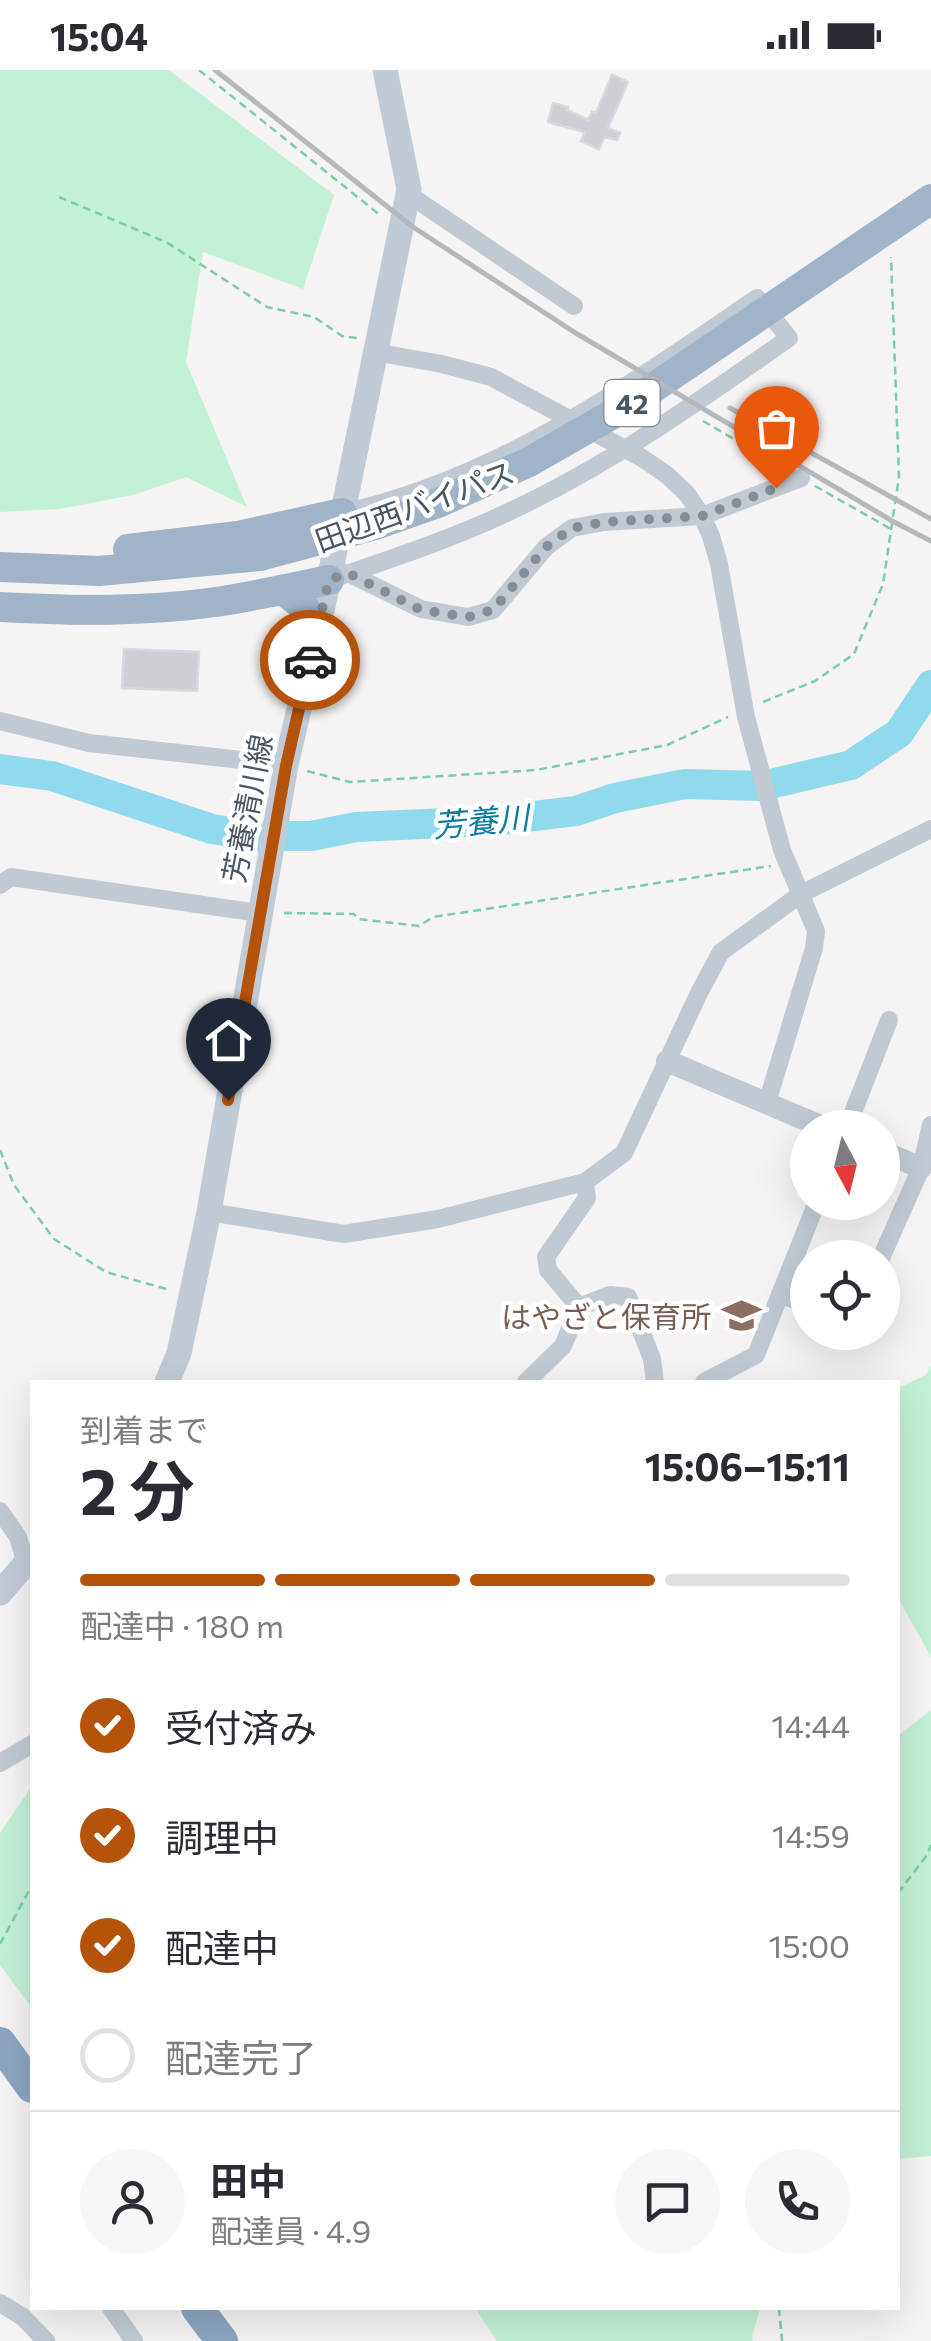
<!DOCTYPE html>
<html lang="ja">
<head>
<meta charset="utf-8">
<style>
	body { margin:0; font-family:Commissioner,"Noto Sans JP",sans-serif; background:#f7f7f7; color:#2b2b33; height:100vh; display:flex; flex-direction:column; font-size:38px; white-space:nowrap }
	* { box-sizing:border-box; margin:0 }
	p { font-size:32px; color:#7c7c81 }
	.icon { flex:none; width:55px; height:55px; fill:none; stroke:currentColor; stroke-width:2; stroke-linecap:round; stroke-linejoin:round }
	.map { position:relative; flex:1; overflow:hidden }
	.drawer { position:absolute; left:30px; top:1310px; width:870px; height:930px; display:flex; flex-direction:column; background:#fff; border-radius:0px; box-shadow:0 10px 40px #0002 }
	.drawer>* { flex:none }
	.needle { width:65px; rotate:173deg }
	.tools { position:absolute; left:790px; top:1040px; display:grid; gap:20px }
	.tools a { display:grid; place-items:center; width:110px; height:110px; border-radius:50%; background:#fff; box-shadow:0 10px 40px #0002; font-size:50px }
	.pin { position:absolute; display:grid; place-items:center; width:85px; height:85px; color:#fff; margin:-102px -42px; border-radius:50% 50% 50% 0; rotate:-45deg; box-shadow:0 0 10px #0007 }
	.pin .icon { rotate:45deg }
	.courier { position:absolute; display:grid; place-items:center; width:100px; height:100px; margin:-50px; border:8px solid #b45309; border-radius:50%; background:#fff; color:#222; box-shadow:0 2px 12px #0007 }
	.head em { font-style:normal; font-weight:700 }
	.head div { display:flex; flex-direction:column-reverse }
	.head { display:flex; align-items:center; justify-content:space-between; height:170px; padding:0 50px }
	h1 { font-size:65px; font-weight:700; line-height:75px }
	.bar { display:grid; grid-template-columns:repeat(4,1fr); gap:15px 10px; align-content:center; height:120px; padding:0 50px }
	.bar i { height:12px; border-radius:8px; background:#e1e1e2 }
	.bar .active { background:#b45309 }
	.bar p { grid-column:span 4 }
	.line { display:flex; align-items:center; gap:25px; padding:0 50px; border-top:2px solid #e1e1e2 }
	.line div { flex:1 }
	.round { display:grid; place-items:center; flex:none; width:105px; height:105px; border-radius:52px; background:#f7f7f7 }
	ol { padding:0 50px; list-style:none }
	li { display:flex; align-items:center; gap:30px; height:110px }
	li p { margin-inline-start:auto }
	li .icon { padding:10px; border-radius:50%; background:#b45309; color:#fff; stroke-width:4 }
	li:last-child { color:#7c7c81 }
	li i { width:55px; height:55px; border:5px solid #e1e1e2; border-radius:50% }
	.status { display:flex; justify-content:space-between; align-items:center; height:70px; padding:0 50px; background:#fff; direction:ltr }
	.status svg { height:28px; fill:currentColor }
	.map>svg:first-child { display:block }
	.green { fill:#c3f1d5 }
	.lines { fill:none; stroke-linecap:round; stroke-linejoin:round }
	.river { stroke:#90daee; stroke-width:30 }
	.building { fill:#cdcfd5; stroke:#d7d9de; stroke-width:2.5 }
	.path { stroke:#7ad0a6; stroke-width:2.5; stroke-dasharray:8 5; stroke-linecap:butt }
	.minor { stroke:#c1cad2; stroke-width:18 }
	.tertiary { stroke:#c1cad2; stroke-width:22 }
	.secondary { stroke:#c1cbd6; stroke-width:25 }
	.trunk { stroke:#9fb4c9; stroke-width:30 }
	.motorway { stroke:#8ba5c1; stroke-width:32 }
	.rail { stroke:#b5b8bd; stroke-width:5 }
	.done { stroke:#868d94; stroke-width:10; stroke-dasharray:0 18 }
	.route { stroke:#b45309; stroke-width:12 }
	.labels { text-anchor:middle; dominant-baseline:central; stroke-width:9; stroke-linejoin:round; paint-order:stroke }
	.shield { fill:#fff; stroke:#808990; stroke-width:2.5 }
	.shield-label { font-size:28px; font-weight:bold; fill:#4a5661 }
	.street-label { font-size:30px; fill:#4a5661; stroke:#fff }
	.education-label { font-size:30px; fill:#785e54; stroke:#fff; text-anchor:end }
	.water-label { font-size:32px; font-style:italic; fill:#0c7c9b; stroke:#fff }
</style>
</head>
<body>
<div class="status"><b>15:04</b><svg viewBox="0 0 49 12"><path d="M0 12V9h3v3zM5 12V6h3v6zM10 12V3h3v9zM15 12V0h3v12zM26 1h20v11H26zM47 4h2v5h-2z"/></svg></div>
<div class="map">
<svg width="931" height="2271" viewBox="0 0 931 2271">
	<rect width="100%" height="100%" fill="#f5f3f3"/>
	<g class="green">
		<path d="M0 0H169L334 125 303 219 203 182 186 292 247 437 186 407 133 425 59 439 0 442Z"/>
		<path d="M931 1295V1587L898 1528V1318L926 1305Z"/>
		<path d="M931 1640V2086L898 2089V1666Z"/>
		<path d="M32 1716V1938L0 1895V1763Z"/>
		<path d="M475 2238H760L752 2267 753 2271H497Z"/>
	</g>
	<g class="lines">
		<path class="river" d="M0 699 52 706 212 759 257 766H311L356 757 493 751 576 741 615 728 685 714 762 716 851 695 899 663 931 615"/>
	</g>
	<g class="building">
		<path d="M612 5 628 12 608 58 620 63 617 70 604 67 599 79 581 71 585 62 548 52 553 33 568 37 567 40 588 50 592 42 596 43Z"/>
		<path d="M124 579 199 582 197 621 122 618Z"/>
	</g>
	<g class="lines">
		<g class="path">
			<path d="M199 0 380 145"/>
			<path d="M59 127 166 172 267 237 314 247 342 266 357 268"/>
			<path d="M703 351 782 397"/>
			<path d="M815 416 891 459"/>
			<path d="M763 632 815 611 854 584 883 514 899 407 891 187"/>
			<path d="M307 701 350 712 536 700 667 675 728 647"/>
			<path d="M284 843 354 844 358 849 419 856 433 847 771 796"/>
			<path d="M0 1080 14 1115 54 1169 106 1202 170 1220"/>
			<path d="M898 1823 927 1785 931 1775"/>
			<path d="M0 1874 32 1815"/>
			<path d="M779 2238 782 2271"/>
		</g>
		<g class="minor">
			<path d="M408 124 574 236"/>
			<path d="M374 282 442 294 491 307 642 388 667 405 687 424 702 446 711 466 719 494 746 647 782 780 816 861 814 878 767 1033"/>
			<path d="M348 503 421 539 468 547 493 540 546 477 572 458 604 452 702 446 801 408"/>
			<path d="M329 510C387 490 446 471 502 445 605 398 697 333 789 268L757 228C629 316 497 409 342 443"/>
			<path d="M0 651 89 673 286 695"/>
			<path d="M0 815 11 807 259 843"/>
			<path d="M847 1058 889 950"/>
			<path d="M209 1142 344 1164 438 1149 585 1112 624 1083 699 923 721 882 801 824 931 759"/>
			<path d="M881 1188 921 1098 931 1055"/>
			<path d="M780 1224 808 1235"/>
			<path d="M579 1237 548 1200 546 1187 587 1128 585 1112"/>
			<path d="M526 1312 563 1276 579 1237 610 1225 628 1227 652 1289 655 1312"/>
			<path d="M704 1312 756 1285 817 1132"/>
			<path d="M0 1441 18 1467 26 1494"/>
			<path d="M0 1693 32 1674"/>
			<path d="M0 2233 23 2247 46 2271"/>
			<path d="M111 2238 134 2271"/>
		</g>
		<g class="tertiary">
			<path d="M667 991 825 1058"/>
			<path d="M882 1081 921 1098"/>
		</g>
		<g class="secondary">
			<path d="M167 1312 179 1283 209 1142 286 695 329 510 409 119 385 0"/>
			<path d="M0 1523 32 1486"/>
		</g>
		<g class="trunk">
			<path d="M128 479 238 466 342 443"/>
			<path d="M0 497 99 501 260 486 375 455 440 432 529 392 625 337 931 129"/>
			<path d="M282 520C306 536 311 541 315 570"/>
			<path d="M0 537C72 541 144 542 216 532 254 526 292 518 329 510"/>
		</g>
		<g class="motorway">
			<path d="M0 1973 32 2017"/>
			<path d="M197 2238 222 2271"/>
		</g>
		<g class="rail">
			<path d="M215 0 413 157 574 262 894 452 931 471"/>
			<path d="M730 338 931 449"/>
		</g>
	</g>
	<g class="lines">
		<path class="done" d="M310 590 329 510 348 503 421 540 468 547 493 540 546 477 572 458 604 452 702 446 776 418"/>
		<path class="route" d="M228 1030 286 696 310 590"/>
	</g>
	<defs>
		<symbol id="school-bare" viewBox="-9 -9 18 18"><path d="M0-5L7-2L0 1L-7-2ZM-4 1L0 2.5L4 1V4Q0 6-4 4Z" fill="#8d6e63" stroke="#fff" stroke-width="2.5" paint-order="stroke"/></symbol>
	</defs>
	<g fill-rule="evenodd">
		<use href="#school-bare" x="714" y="1218" width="55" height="55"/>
	</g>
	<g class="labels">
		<rect class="shield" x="604.5" y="310" width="55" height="46" rx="8"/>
		<g class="shield-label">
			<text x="632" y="333">42</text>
		</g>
		<g class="street-label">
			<text transform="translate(414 435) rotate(-20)">田辺西バイパス</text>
			<text transform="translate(246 738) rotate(-79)">芳養清川線</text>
		</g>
		<g class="education-label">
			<text x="711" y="1245">はやざと保育所</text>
		</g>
		<g class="water-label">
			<text transform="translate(481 750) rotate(-5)">芳養川</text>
		</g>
	</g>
</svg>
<div class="tools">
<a><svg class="needle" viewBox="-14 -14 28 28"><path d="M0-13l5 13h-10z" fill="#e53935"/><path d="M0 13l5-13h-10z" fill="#7c7c81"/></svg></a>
<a><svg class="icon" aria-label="locate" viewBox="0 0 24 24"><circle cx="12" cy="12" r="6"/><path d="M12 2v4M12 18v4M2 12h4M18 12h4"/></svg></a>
</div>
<div class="pin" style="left:776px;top:418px;background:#ea580c"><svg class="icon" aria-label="bag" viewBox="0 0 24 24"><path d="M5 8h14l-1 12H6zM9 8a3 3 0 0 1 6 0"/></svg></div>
<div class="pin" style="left:228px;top:1030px;background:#1f2937"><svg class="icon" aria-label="home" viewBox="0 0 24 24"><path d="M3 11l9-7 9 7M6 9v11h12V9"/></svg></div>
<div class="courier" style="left:310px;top:590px"><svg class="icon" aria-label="car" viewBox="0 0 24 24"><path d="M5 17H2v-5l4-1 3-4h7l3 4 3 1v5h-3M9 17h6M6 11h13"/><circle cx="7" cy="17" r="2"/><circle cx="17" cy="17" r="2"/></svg></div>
<section class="drawer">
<div class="head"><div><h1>2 分</h1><p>到着まで</p></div><em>15:06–15:11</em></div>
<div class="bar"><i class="active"></i><i class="active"></i><i class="active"></i><i></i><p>配達中 · 180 m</p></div>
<ol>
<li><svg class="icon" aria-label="check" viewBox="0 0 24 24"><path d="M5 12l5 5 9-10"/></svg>受付済み<p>14:44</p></li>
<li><svg class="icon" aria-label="check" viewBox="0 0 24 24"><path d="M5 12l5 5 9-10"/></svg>調理中<p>14:59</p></li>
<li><svg class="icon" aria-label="check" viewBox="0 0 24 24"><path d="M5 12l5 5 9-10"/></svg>配達中<p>15:00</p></li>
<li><i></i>配達完了</li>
</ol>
<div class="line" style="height:180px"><a class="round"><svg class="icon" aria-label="person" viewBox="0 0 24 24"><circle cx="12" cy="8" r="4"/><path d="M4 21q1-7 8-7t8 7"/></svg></a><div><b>田中</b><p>配達員 · 4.9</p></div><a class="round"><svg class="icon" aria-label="chat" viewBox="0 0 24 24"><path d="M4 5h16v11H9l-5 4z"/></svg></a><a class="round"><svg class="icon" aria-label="phone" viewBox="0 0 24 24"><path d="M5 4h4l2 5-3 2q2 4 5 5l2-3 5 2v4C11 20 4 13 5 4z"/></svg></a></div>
</section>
</div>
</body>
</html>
